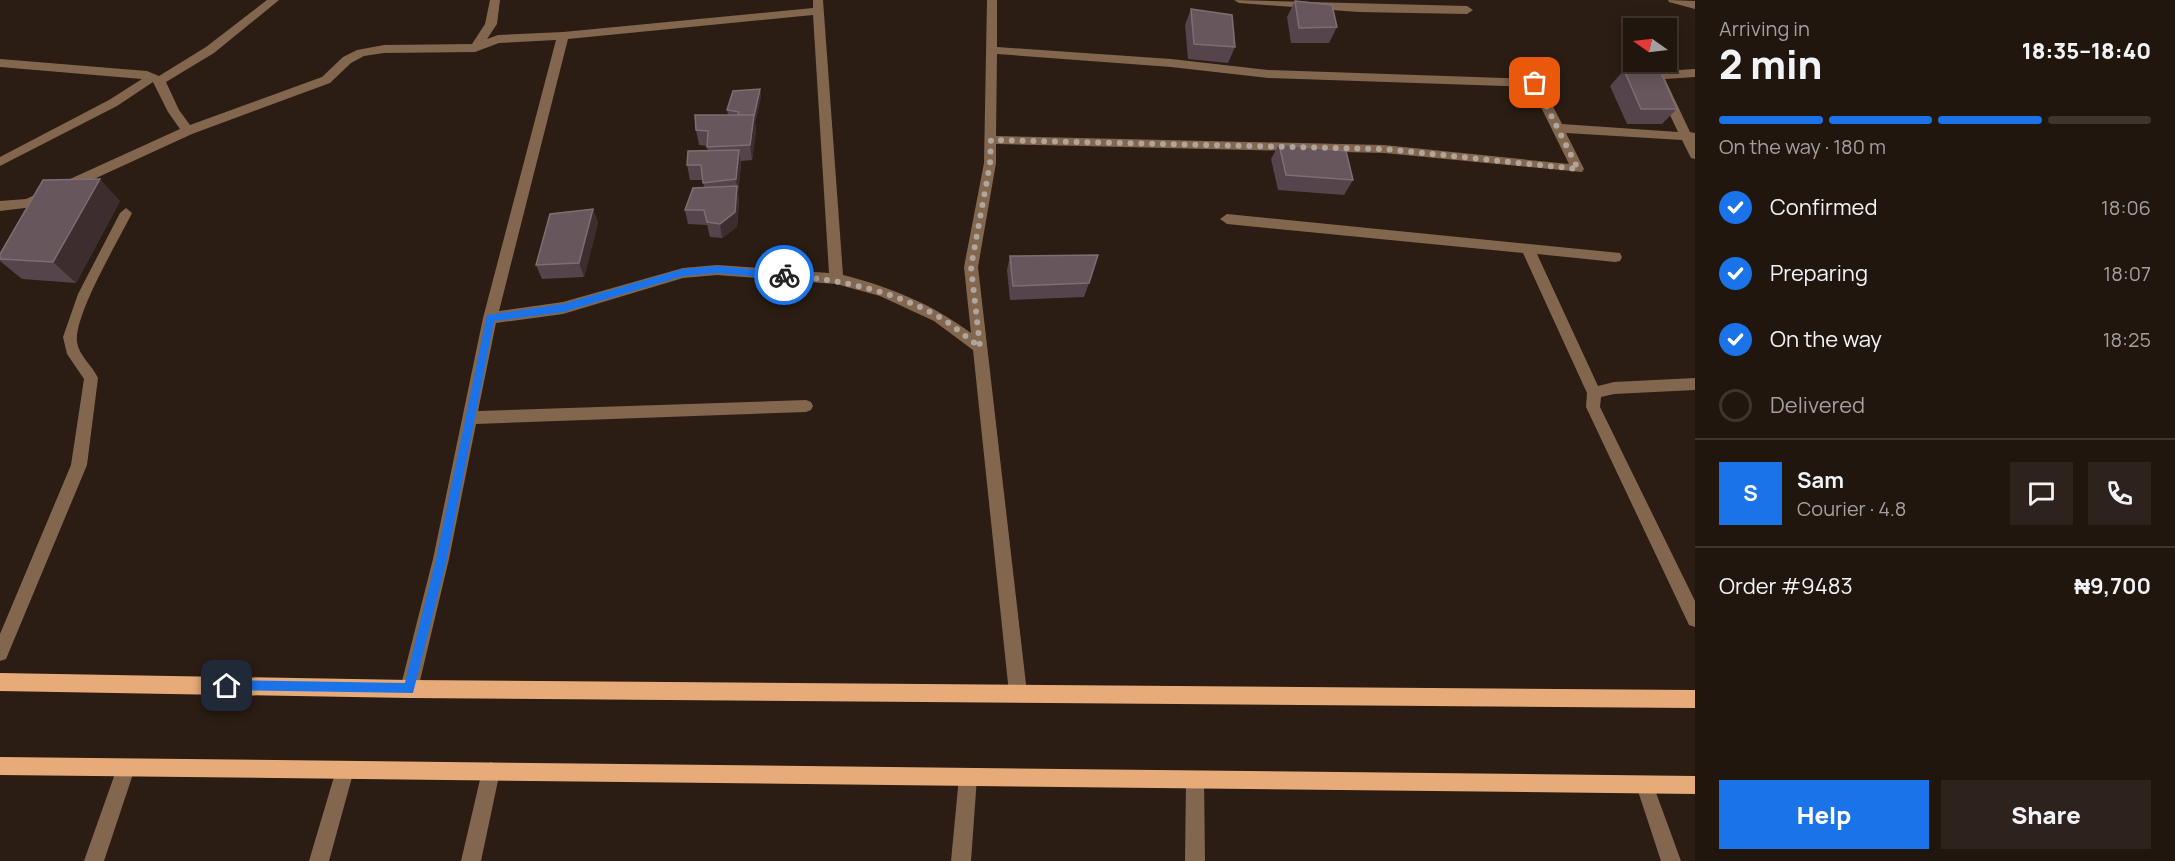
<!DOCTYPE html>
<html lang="en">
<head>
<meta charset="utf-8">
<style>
	body { margin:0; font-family:Manrope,sans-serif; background:#2d231c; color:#f1f3f6; height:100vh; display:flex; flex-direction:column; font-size:22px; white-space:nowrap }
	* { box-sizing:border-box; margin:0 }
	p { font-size:20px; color:#a29f9e }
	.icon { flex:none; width:33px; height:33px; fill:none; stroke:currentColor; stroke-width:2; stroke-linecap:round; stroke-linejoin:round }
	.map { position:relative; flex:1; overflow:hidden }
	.panel { display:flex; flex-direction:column; background:#20160e; width:480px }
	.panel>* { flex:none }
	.needle { width:39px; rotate:284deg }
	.fabs { position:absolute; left:1623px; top:18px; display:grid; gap:12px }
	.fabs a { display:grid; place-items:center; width:54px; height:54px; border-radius:0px; background:#20160e; box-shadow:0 3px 15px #0003,0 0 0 2px #3d352e; font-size:30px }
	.pin { position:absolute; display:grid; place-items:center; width:51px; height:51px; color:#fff; margin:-26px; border-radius:12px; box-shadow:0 3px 9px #0006 }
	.courier { position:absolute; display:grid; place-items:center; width:60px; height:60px; margin:-30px; border:4px solid #1a73e8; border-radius:50%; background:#fff; color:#222; box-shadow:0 2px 8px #0007 }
	.headline em { font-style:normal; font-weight:800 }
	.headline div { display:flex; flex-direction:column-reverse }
	.headline { display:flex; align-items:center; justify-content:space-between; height:102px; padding:0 24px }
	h1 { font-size:39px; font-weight:800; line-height:45px }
	.bar { display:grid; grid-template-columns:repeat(4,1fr); gap:9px 6px; align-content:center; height:72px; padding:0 24px }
	.bar i { height:8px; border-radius:4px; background:#3d352e }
	.bar .on { background:#1a73e8 }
	.bar p { grid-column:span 4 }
	.line { display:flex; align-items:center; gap:15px; padding:0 24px; border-top:2px solid #3d352e }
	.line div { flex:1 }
	.round { display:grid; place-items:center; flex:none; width:63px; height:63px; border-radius:0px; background:#2d231c }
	ol { padding:0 24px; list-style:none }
	li { display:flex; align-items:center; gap:18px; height:66px }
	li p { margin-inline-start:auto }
	li .icon { padding:6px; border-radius:50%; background:#1a73e8; color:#fff; stroke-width:4 }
	li:last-child { color:#a29f9e }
	li i { width:33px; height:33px; border:3px solid #3d352e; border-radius:50% }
	.action { display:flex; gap:12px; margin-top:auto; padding:12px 24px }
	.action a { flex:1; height:69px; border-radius:0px; background:#1a73e8; color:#fff; font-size:24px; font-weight:800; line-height:69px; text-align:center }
	.action a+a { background:#2d231c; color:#f1f3f6 }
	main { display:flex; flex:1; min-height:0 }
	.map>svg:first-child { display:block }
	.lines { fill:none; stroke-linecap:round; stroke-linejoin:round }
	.minor { fill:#82664e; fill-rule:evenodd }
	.major { fill:#e7ab79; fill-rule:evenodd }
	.wall { fill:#55444c }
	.shaded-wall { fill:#3d2d2e }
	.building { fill:#67565c; stroke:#7e6e72; stroke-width:1.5 }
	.route { fill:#1a73e8 }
	.done { stroke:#b0a59d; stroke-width:6; stroke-dasharray:0 10.8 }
</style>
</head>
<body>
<main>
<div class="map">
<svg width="1695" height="861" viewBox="0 0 1695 861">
	<rect width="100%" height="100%" fill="#2b1d13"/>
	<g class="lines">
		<g class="minor">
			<path d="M267 0H279L214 53 166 82 179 110 190 125 322 77 343 57 357 50 384 45 472 44 485 24 490 0H500L497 24 487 39 498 35 563 32 813 8V0H823L843 275C890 287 932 304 971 333L964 267 984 163 987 0H997V47L1171 59 1268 70 1535 79 1541 83 1562 124 1678 132 1653 79 1658 72 1662 71 1695 69V77L1665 79 1690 132 1695 133V159L1691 158 1682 140 1566 133 1584 169 1582 172 1384 153 996 144V163L978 267 1027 693 1024 699 1018 702 1012 699 1009 693 973 350 934 321 880 296 836 284 717 275 683 278 563 314 496 323 478 411 806 400 811 402 813 406 811 410 806 412 476 424 449 559 418 689 415 695 409 698 403 695 400 689 433 559 483 318 556 40 499 43 475 52 384 53 364 56 351 63 330 83 192 134 33 207 0 211V201L26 199 180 129 168 112 153 82 117 106 0 166V157L109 100 142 79 0 67V59L147 71 159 76 206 47ZM813 15 829 273 717 265 683 268 563 302 499 311 568 39ZM997 54 1171 67 1268 78 1531 87 1569 164 1384 145 996 136Z"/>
			<path d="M1234 0 1467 6 1473 10 1467 14 1358 12 1239 3Z"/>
			<path d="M1668 0 1695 1V9L1669 2Z"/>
			<path d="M126 208 132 213C119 240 74 314 77 342 79 356 92 365 98 378L87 465 6 659 0 661V634L71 465 84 379 67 354 63 337 78 294 120 213Z"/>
			<path d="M1227 214 1620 253 1622 257 1620 261 1615 262 1537 254 1598 386 1614 382 1695 378V390L1614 394 1601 397 1600 407 1695 601V627L1689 625 1586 407 1587 393 1523 253 1227 224 1220 219Z"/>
			<path d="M126 759 132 762 135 768 104 861H84L117 768 120 762Z"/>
			<path d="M345 761 351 764 354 770 329 861H309L336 770 339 764Z"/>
			<path d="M491 762 497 765 500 771 481 861H461L482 771 485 765Z"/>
			<path d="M968 768 974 771 977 777 971 861H951L959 777 962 771Z"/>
			<path d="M1195 771 1201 774 1204 780 1205 861H1185L1186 780 1189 774Z"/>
			<path d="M1645 776 1651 779 1681 861H1661L1636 785 1639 779Z"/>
		</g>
		<g class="major">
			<path d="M0 673 409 680 1695 690V708L409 698 0 691Z"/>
			<path d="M0 757 1695 776V794L0 775Z"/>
		</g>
	</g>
	<g class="wall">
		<path d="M1295 1 1337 27 1329 43H1291L1287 17Z"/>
		<path d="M1191 9 1235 47 1228 63 1188 59 1185 25Z"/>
		<path d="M1624 70 1677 109 1662 124H1627L1610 86Z"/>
		<path d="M760 89 761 97 755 123 756 131 752 160 741 161V165L738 193 739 201 737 227 722 238 710 237 707 225 688 224 685 210 704 188 703 180H690L687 165 708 151 707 146 699 145 696 130 728 115 727 110Z"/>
		<path d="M1279 144 1353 180 1344 195 1278 190 1271 159Z"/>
		<path d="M120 201 76 283 22 279 0 261V254Z"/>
		<path d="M593 209 598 223 584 277 542 279 536 265Z"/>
		<path d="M1010 256 1089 283 1084 297 1010 300 1007 270Z"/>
	</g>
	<g class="shaded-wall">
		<path d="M760 89 761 97 755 123 756 131 752 160 750 145 754 117Z"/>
		<path d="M739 150 741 165 738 193 739 201 737 227 722 238 720 224 737 186 736 179Z"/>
		<path d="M100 179 120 201 76 283 53 262Z"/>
		<path d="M593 209 598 223 584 277 579 263Z"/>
	</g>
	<g class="building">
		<path d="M1295 1 1332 5 1337 27 1299 28Z"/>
		<path d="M1191 9 1232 15 1235 47 1194 44Z"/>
		<path d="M1624 70 1660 71 1677 109H1641Z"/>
		<path d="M760 89 754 116V115H738L739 112 727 110 733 91Z"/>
		<path d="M695 115H754L750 145 707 147 708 131 696 130Z"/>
		<path d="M1279 144 1346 151 1353 180 1286 175Z"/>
		<path d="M739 150 736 179 703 183 701 165H687L688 151Z"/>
		<path d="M100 179 53 262 0 259V254L43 180Z"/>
		<path d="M737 186 735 212 720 224 707 222 704 210H685L693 188Z"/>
		<path d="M593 209 579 263 536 265 550 214Z"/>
		<path d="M1098 255 1089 283 1013 286 1010 256Z"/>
	</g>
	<path class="route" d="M717 266 784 272 789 275 784 279 717 273 683 276 563 312 494 321 447 559 413 693 223 690 222 686 227 680 405 683 436 559 487 315 563 304 683 269Z"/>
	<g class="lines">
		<path class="done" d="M784 275C839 280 890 289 939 317 953 325 966 337 980 347L971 267 990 164 991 140 1384 149 1578 169 1535 83"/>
	</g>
</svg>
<div class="fabs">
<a><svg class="needle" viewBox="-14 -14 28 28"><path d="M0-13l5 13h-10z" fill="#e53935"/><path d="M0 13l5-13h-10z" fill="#a29f9e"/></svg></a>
</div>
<div class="pin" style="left:1535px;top:83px;background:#ea580c"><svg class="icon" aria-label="bag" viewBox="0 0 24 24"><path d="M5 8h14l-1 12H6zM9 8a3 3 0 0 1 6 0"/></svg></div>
<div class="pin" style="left:227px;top:686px;background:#1f2937"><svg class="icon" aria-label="home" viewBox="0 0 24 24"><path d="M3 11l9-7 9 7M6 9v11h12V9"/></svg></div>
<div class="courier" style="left:784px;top:275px"><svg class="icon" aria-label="bike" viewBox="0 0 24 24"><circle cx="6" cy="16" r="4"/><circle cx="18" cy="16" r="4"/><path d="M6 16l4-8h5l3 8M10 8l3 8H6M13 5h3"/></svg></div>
</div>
<section class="panel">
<div class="headline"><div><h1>2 min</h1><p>Arriving in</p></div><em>18:35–18:40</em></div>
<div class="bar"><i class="on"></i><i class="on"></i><i class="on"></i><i></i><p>On the way · 180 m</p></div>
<ol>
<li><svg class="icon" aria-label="check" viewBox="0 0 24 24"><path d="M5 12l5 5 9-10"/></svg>Confirmed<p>18:06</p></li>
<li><svg class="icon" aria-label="check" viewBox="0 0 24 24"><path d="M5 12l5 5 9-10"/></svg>Preparing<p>18:07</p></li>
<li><svg class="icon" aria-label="check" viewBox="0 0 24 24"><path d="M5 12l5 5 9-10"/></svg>On the way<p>18:25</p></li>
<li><i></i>Delivered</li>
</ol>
<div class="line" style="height:108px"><b class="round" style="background:#1a73e8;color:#fff">S</b><div><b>Sam</b><p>Courier · 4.8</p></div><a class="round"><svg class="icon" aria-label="chat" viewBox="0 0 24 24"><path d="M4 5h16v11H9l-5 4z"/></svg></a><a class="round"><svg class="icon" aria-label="phone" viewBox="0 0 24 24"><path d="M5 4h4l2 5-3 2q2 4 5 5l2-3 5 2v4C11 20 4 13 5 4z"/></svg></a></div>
<div class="line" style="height:78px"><div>Order #9483</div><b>₦9,700</b></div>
<div class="action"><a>Help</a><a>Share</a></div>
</section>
</main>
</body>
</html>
